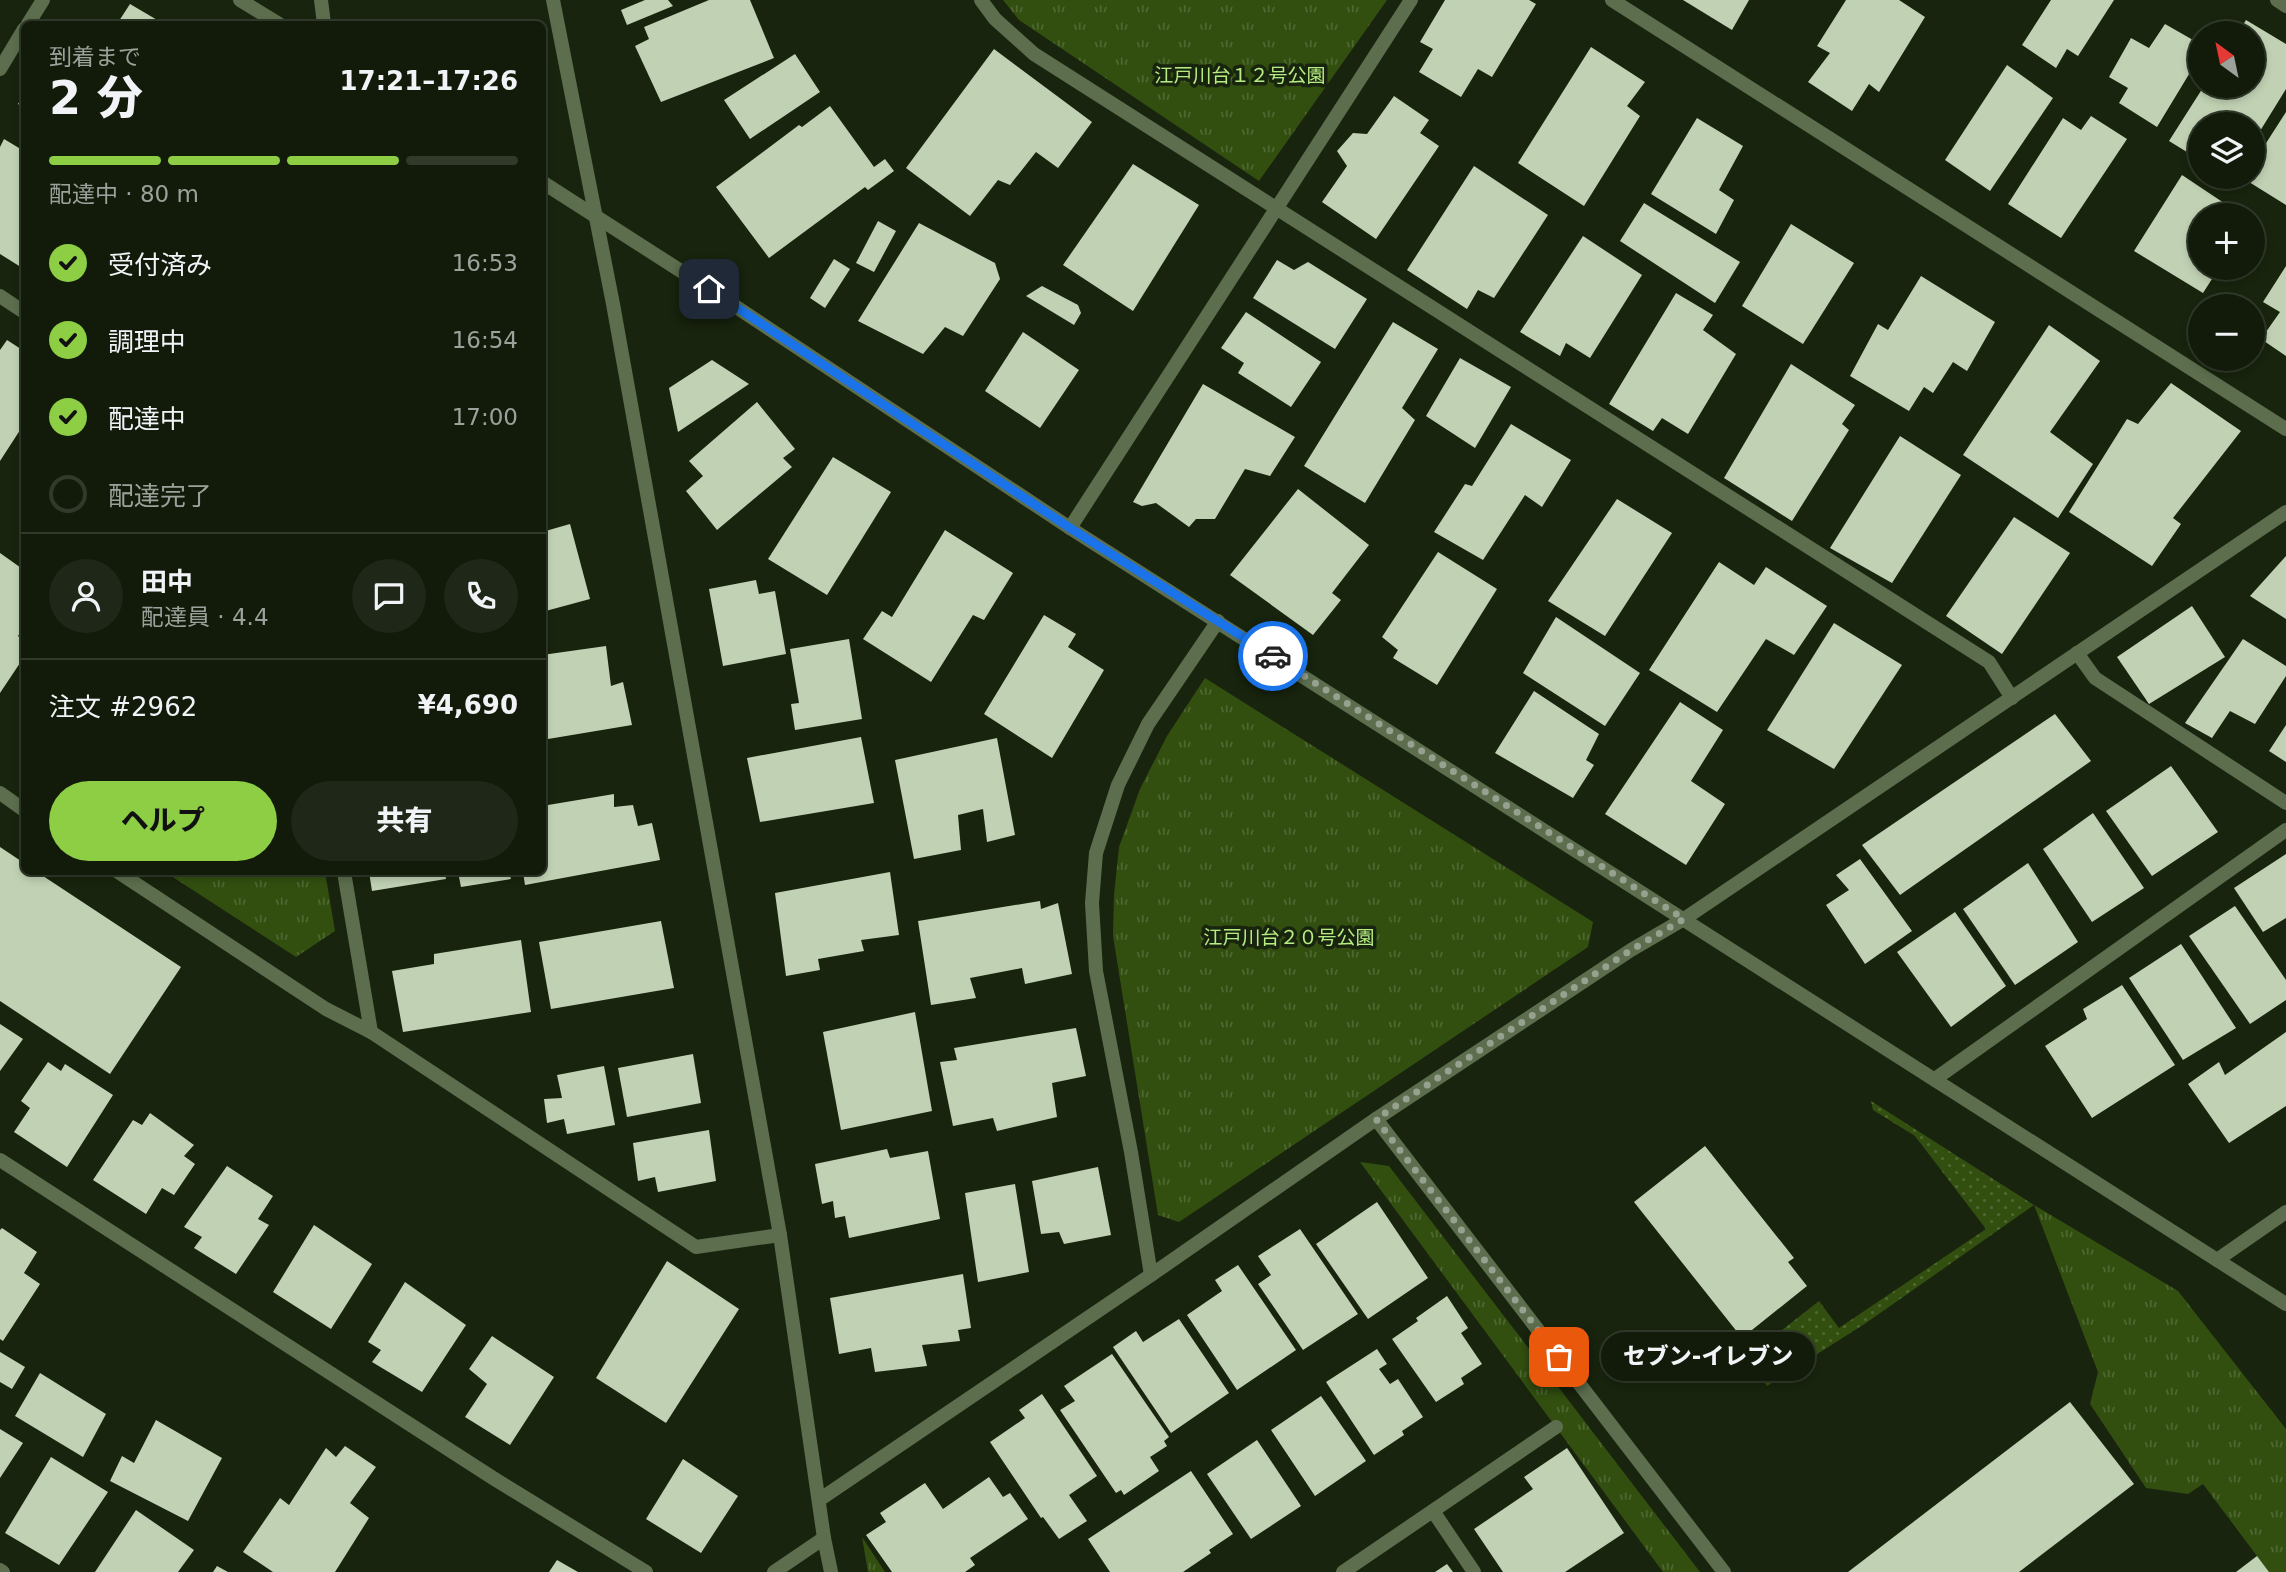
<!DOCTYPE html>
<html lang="ja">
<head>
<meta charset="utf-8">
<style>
	body { margin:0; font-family:"DejaVu Sans","Noto Sans JP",sans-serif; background:#1f2818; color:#f1f3f6; height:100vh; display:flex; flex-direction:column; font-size:26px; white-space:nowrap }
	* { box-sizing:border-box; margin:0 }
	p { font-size:23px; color:#9ca19c }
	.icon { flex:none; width:38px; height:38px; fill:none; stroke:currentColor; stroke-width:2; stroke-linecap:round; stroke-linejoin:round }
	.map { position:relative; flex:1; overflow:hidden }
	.panel { position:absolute; left:21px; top:21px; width:525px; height:854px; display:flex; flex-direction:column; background:#121b0a; border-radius:10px; box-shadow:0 4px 10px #0003,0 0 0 2px #31392b }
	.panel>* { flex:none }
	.needle { width:46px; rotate:327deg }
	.controls { position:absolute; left:2188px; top:21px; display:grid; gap:14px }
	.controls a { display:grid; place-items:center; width:77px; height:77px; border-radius:50%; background:#121b0a; box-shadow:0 4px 10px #0003,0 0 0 2px #31392b; font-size:35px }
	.pin { position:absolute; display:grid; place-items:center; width:60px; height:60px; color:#fff; margin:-30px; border-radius:14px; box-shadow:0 4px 10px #0006 }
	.courier { position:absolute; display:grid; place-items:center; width:70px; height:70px; margin:-35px; border:5px solid #1a73e8; border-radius:50%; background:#fff; color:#222; box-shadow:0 2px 9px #0007 }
	.bubble { position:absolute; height:49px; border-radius:24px; background:#121b0a; box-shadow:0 4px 10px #0003,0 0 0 2px #31392b; font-size:23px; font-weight:800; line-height:49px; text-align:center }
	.head em { font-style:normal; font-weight:800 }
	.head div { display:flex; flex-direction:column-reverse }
	.head { display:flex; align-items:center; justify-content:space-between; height:119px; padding:0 28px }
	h1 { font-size:46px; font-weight:800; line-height:52px }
	.bar { display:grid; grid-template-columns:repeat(4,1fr); gap:10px 7px; align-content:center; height:84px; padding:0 28px }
	.bar i { height:9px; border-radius:5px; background:#31392b }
	.bar .current { background:#8dce44 }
	.bar p { grid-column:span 4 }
	.line { display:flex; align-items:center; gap:18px; padding:0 28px; border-top:2px solid #31392b }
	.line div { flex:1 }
	.round { display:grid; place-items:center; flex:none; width:74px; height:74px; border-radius:37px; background:#1f2818 }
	ol { padding:0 28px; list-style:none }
	li { display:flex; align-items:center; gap:21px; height:77px }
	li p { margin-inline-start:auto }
	li .icon { padding:7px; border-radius:50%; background:#8dce44; color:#111; stroke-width:4 }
	li:last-child { color:#9ca19c }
	li i { width:38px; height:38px; border:4px solid #31392b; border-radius:50% }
	.cta { display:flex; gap:14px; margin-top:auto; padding:14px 28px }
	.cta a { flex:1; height:80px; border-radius:42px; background:#8dce44; color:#111; font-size:28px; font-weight:800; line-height:80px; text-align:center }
	.cta a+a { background:#1f2818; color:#f1f3f6 }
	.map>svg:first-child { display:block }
	.grass { fill:url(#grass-tufts) }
	.garden { fill:url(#garden-dots) }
	.building { fill:#c1d2b4 }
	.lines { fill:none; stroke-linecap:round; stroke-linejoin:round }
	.minor { stroke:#5c6e4e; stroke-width:14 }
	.tertiary { stroke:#5c6e4e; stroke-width:14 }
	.done { stroke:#97a190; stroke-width:7; stroke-dasharray:0 12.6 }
	.route { stroke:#1a73e8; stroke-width:9 }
	.labels { text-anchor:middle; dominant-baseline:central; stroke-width:7; stroke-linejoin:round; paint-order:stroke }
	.park-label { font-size:19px; fill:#b6ed82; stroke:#18240d }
</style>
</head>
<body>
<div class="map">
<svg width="2286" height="1572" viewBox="0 0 2286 1572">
	<defs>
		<pattern id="grass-tufts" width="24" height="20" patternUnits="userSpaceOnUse" patternTransform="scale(1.75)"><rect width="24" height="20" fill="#324f10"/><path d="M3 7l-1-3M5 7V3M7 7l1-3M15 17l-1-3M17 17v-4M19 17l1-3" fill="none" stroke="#4f6832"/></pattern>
		<pattern id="garden-dots" width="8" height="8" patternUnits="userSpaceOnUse" patternTransform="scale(1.75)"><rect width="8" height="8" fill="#324f10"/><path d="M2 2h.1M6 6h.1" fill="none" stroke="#4f6832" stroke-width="1.8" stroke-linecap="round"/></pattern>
	</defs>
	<rect width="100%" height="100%" fill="#18240d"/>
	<g class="grass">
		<path d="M1003 0H1387L1259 181 1019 20Z"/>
		<path d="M1205 678 1593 922 1588 947 1179 1222 1158 1215 1113 936 1114 895 1119 847 1140 789 1167 736Z"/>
		<path d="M165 872H325L335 931 296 957Z"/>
		<path d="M1360 1162 1389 1166 1700 1572H1663Z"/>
		<path d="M2034 1205 2178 1291 2286 1429V1572H2269L2203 1484 2188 1494 2146 1488 2090 1404 2098 1372Z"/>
		<path d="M862 1537 885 1572H868Z"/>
	</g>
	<path class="garden" d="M1871 1101 2034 1205 1866 1323 1767 1386 1735 1343 1741 1338 1753 1353 1819 1301 1839 1328 1986 1229 1915 1136 1873 1110Z"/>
	<g class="building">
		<path d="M645 0H668L673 6 627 25 621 10Z"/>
		<path d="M709 0H750L774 58 661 102 635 46 649 39 644 27Z"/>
		<path d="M1445 0H1529L1536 4 1492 77 1478 69 1461 97 1419 72 1433 49 1420 42Z"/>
		<path d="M1683 0H1749L1732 30Z"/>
		<path d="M1846 0H1899L1925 17 1879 92 1869 84 1852 111 1808 82 1830 53 1817 46Z"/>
		<path d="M2051 0H2114L2078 56 2067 49 2056 68 2022 45Z"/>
		<path d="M130 4 164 24H117Z"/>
		<path d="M2246 20 2286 44V89L2252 144V124H2200V160L2169 141 2204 86H2252V33H2238Z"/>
		<path d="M2165 24 2200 44V56L2157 127 2119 103 2128 88 2109 77 2131 38 2149 48Z"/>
		<path d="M1591 47 1645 82 1627 106 1640 116 1584 206 1518 163Z"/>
		<path d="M994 49 1092 122 1058 168 1036 152 1010 185 998 180 970 216 906 168Z"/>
		<path d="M795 54 820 92 750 139 724 100Z"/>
		<path d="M2007 65 2053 98 1990 191 1945 160Z"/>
		<path d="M24 94V108L18 104Z"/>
		<path d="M1394 96 1429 120 1420 133 1439 146 1376 239 1322 202 1347 166 1337 151 1353 133 1367 134Z"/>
		<path d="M830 106 874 167 885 159 894 171 868 190 865 187 769 258 716 187 799 125 802 127Z"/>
		<path d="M2286 112V205L2241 177H2252V165Z"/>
		<path d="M2091 116 2127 139 2061 238 2008 204 2063 118 2081 130Z"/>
		<path d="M1697 118 1743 146 1719 190 1734 200 1716 234 1651 194Z"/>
		<path d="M4 139 24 151V269L0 254V147Z"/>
		<path d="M1133 164 1199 205 1133 311 1063 265Z"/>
		<path d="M1474 166 1548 215 1494 298 1478 290 1467 309 1407 270Z"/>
		<path d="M2182 175 2242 215H2200V268H2219L2203 293 2134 251Z"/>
		<path d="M1644 203 1740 262 1715 303 1620 241Z"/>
		<path d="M878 221 896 231 874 272 856 263Z"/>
		<path d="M919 223 995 263 1000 279 963 336 945 327 923 354 858 321Z"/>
		<path d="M1791 224 1854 263 1803 344 1742 306Z"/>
		<path d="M1583 236 1642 275 1590 358 1566 343 1560 356 1520 332Z"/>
		<path d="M834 259 850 269 825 308 810 298Z"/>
		<path d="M1277 260 1294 270 1308 262 1367 299 1335 349 1253 298Z"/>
		<path d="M2286 266V356L2261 339 2280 312 2263 302Z"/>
		<path d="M1921 276 1995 322 1967 371 1953 362 1933 393 1924 387 1909 411 1850 376 1878 324 1888 330Z"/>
		<path d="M1042 286 1078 305 1081 313 1074 325 1026 296Z"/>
		<path d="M1676 293 1713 315 1703 330 1736 354 1688 434 1662 418 1653 431 1609 404Z"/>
		<path d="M1246 312 1321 362 1291 407 1238 373 1244 363 1221 348Z"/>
		<path d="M1393 322 1438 349 1402 408 1415 420 1365 503 1304 466Z"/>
		<path d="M2049 325 2100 361 2050 432 2093 464 2058 518 1963 455Z"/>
		<path d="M1023 332 1079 370 1040 428 985 391Z"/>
		<path d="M7 340 24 351V424L0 461V350Z"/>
		<path d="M1460 358 1511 387 1475 448 1426 416Z"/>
		<path d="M712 360 749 384 678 432 669 388Z"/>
		<path d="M1791 364 1855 405 1842 424 1849 430 1792 521 1724 478Z"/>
		<path d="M2171 383 2241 431 2173 518 2181 524 2152 566 2069 512 2127 419 2138 424Z"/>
		<path d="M1203 384 1295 437 1270 476 1245 469 1215 519H1196L1189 527 1156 503 1142 506 1133 502Z"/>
		<path d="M757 402 795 449 783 458 792 467 717 530 686 491 703 476 689 461Z"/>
		<path d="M1511 424 1571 460 1542 507 1525 495 1483 560 1434 532 1465 484 1472 486Z"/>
		<path d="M1900 436 1961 475 1892 583 1830 548Z"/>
		<path d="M833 457 891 492 827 595 768 559Z"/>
		<path d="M1298 489 1369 545 1332 593 1341 600 1313 635 1230 575Z"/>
		<path d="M1617 499 1672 533 1605 636 1548 601Z"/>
		<path d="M2014 517 2070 553 2002 654 1946 616Z"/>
		<path d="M570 524 590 599 542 612V532Z"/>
		<path d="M945 530 1013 573 984 620 973 615 931 682 863 639 882 611 892 617Z"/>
		<path d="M1438 552 1497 589 1437 685 1393 658 1398 650 1382 637Z"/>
		<path d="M0 553 24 570V626L18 636 24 641V657L0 693Z"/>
		<path d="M2286 556V619L2250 596Z"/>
		<path d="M1719 562 1754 585 1766 567 1827 606 1794 655 1766 639 1717 712 1649 670Z"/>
		<path d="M756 580 759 594 775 591 786 654 723 666 709 589Z"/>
		<path d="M2192 606 2225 657 2149 704 2117 657Z"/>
		<path d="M1044 615 1076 634 1068 647 1104 670 1052 758 984 714Z"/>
		<path d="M1556 617 1640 673 1605 726 1523 673Z"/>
		<path d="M1834 623 1902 665 1834 769 1767 730Z"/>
		<path d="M849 639 862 719 795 730 791 704 799 703 790 649Z"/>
		<path d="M2243 639 2286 666V676L2255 724 2230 711 2212 738 2185 723Z"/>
		<path d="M606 646 611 686 623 682 632 725 542 740V655Z"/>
		<path d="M1534 691 1599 734 1586 760 1594 765 1573 798 1495 753Z"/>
		<path d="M1680 702 1723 730 1691 781 1725 804 1686 865 1605 814Z"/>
		<path d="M2055 714 2091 761 1900 895 1862 845Z"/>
		<path d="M2286 725V762L2269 751Z"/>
		<path d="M861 737 874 803 760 822 747 758Z"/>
		<path d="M997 738 1015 835 987 842 983 809 958 815 961 850 914 859 895 760Z"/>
		<path d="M2171 766 2218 832 2152 876 2106 811Z"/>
		<path d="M614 794V807L633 805 638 826 652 823 660 860 525 885 523 872H542V806Z"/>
		<path d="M2093 813 2144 888 2092 922 2043 849Z"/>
		<path d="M0 847 24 863V872H37L181 967 110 1074 0 1001Z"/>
		<path d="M2286 854V918L2263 932 2234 888Z"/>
		<path d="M1860 859 1912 931 1865 964 1826 905 1849 890 1836 875Z"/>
		<path d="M2028 863 2078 942 2015 985 1963 909Z"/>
		<path d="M369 872H445L446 879 372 891Z"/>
		<path d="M458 872H509L511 879 461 887Z"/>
		<path d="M890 872 899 935 861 940 864 951 818 959 820 970 786 976 775 893Z"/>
		<path d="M1040 901 1041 909 1058 903 1072 974 1025 984 1022 968 970 978 976 998 931 1005 918 921Z"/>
		<path d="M2235 906 2286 980V1000L2250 1024 2189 936Z"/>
		<path d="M1955 912 2006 986 1951 1027 1897 952Z"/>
		<path d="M661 921 674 988 551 1009 539 942Z"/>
		<path d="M521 940 531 1012 403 1032 392 971 434 964V954Z"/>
		<path d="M2181 944 2236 1028 2183 1060 2129 978Z"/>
		<path d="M2122 985 2175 1065 2092 1118 2045 1046 2087 1019 2083 1009Z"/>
		<path d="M915 1012 932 1111 841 1130 823 1032Z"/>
		<path d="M0 1024 23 1039 0 1071Z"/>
		<path d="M1076 1028 1086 1076 1052 1083 1057 1117 997 1131 993 1118 953 1126 940 1062 957 1060 954 1048Z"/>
		<path d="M2286 1032V1106L2229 1143 2188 1084 2219 1062 2225 1075Z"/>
		<path d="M693 1054 701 1103 627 1117 618 1068Z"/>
		<path d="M48 1062 61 1071 65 1064 113 1095 67 1167 14 1132 30 1108 21 1101Z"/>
		<path d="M604 1066 615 1125 567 1134 564 1119 547 1123 544 1099 562 1098 557 1075Z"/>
		<path d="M150 1113 194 1145 184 1156 195 1164 174 1195 162 1188 146 1214 93 1180 133 1120 142 1125Z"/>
		<path d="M709 1130 716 1181 658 1192 655 1177 638 1181 633 1143Z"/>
		<path d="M1705 1146 1794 1258 1788 1262 1807 1286 1742 1338 1634 1202Z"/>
		<path d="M887 1149 890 1158 928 1151 940 1219 849 1238 845 1216 835 1218 833 1201 822 1204 815 1164Z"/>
		<path d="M227 1166 273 1196 258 1219 269 1225 236 1274 194 1248 202 1237 184 1227Z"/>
		<path d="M1098 1167 1111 1235 1064 1244 1059 1232 1041 1234 1032 1181Z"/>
		<path d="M1015 1184 1029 1272 978 1282 965 1193Z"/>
		<path d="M1377 1202 1428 1278 1368 1319 1316 1244Z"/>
		<path d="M314 1225 372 1264 331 1329 273 1292Z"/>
		<path d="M2 1228 37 1252 24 1273 40 1284 3 1341 0 1339V1230Z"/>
		<path d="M1300 1229 1358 1314 1303 1350 1258 1284 1271 1275 1258 1256Z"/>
		<path d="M667 1261 739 1309 666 1423 596 1378Z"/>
		<path d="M1238 1265 1296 1350 1237 1390 1187 1315 1222 1291 1215 1280Z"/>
		<path d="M963 1274 971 1328 958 1330 960 1341 922 1345 927 1366 875 1372 871 1348 839 1354 830 1298Z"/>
		<path d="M405 1282 466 1325 422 1392 372 1362 381 1350 368 1342Z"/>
		<path d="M1447 1296 1468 1328 1461 1333 1482 1364 1461 1378 1464 1384 1436 1402 1392 1339 1418 1321 1416 1318Z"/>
		<path d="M1179 1319 1229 1393 1171 1433 1113 1347 1136 1331 1143 1342Z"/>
		<path d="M492 1336 554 1377 510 1445 465 1417 487 1384 469 1369Z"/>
		<path d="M1377 1349 1387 1364 1379 1369 1390 1384 1398 1379 1423 1417 1402 1431 1404 1435 1374 1455 1326 1382Z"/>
		<path d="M0 1352 25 1367 12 1389 0 1382Z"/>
		<path d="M1112 1354 1169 1437 1164 1441 1167 1446 1150 1457 1159 1471 1124 1495 1121 1490 1116 1493 1060 1410 1075 1401 1064 1386Z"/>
		<path d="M40 1373 106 1414 83 1457 15 1416Z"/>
		<path d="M1042 1394 1097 1476 1069 1495 1087 1521 1059 1539 1043 1517 1041 1518 990 1442 1025 1418 1019 1410Z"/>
		<path d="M1321 1396 1366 1461 1315 1496 1271 1430Z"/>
		<path d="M2070 1402 2134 1484 2019 1572H1848Z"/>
		<path d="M156 1420 222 1458 188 1521 110 1481 122 1456 134 1463Z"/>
		<path d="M0 1429 23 1443 0 1478Z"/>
		<path d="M1257 1440 1301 1506 1251 1539 1207 1474Z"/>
		<path d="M345 1446 376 1467 350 1503 369 1518 335 1572H273L243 1552 280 1498 289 1505 326 1448 336 1457Z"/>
		<path d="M1567 1448 1624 1533 1565 1572H1503L1474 1529 1533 1489 1524 1477Z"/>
		<path d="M51 1457 108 1492 59 1565 5 1533Z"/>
		<path d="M683 1459 738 1496 701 1553 646 1519Z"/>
		<path d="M1191 1471 1233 1534 1209 1550 1211 1553 1183 1572H1110L1088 1539Z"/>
		<path d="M989 1477 1003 1497 1010 1493 1028 1519 970 1558 975 1565 965 1572H892L866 1535 886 1522 880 1513 925 1483 943 1509Z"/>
		<path d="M136 1510 194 1550 178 1572H95Z"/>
		<path d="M2257 1556 2269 1572H2236Z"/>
		<path d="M557 1560 578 1572H549Z"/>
		<path d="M1447 1564 1453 1572H1435Z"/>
		<path d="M217 1566 228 1572H213Z"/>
	</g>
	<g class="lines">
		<g class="minor">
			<path d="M321 0 324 24"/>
			<path d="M981 0 995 19 1034 54 1989 662 2012 698"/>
			<path d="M1612 0 2286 429"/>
			<path d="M2277 0 2286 6"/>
			<path d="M28 24 43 0"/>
			<path d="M0 69 24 29"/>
			<path d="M0 296 24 312"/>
			<path d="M1070 528 1411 0"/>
			<path d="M2077 653 2095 678 2286 803"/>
			<path d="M0 793 24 810"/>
			<path d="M118 872 326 1009 371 1032 696 1247 780 1235"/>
			<path d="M344 872 371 1032"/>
			<path d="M1935 1079 2286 830"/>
			<path d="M1376 1119 1724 1572"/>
			<path d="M0 1160 493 1478 646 1572"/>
			<path d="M2217 1260 2286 1212"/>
			<path d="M1151 1275 1131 1152 1096 971 1092 903 1096 853 1118 785 1148 724 1218 621"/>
			<path d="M819 1500 1151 1275 1376 1119 1631 950 1684 919 2286 512"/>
			<path d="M1433 1511 1474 1572"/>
			<path d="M0 1570 3 1572"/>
			<path d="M774 1572 824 1538"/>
			<path d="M1343 1572 1556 1427"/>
		</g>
		<g class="tertiary">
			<path d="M240 0 279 24"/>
			<path d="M553 0 613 304 780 1235 824 1538 831 1572"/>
			<path d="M542 182 709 289 1070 528 2286 1304"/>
		</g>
	</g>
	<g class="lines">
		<path class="done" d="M1273 656 1684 919 1631 950 1376 1119 1559 1357"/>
		<path class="route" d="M709 289 1070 528 1273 656"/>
	</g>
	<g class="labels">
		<g class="park-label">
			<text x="1240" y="75">江戸川台１２号公園</text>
			<text x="1289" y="937">江戸川台２０号公園</text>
		</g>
	</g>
</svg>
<div class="controls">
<a><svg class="needle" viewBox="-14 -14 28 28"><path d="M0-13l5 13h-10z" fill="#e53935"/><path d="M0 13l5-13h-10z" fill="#9ca19c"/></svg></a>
<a><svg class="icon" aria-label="layers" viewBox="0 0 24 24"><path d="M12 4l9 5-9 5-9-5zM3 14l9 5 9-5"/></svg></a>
<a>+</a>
<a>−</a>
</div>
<div class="pin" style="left:1559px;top:1357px;background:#ea580c"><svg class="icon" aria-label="bag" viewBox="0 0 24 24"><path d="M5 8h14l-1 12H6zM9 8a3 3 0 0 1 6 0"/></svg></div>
<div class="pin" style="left:709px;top:289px;background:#1f2937"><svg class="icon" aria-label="home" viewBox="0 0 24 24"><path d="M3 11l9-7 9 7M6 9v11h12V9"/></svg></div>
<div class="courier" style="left:1273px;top:656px"><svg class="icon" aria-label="car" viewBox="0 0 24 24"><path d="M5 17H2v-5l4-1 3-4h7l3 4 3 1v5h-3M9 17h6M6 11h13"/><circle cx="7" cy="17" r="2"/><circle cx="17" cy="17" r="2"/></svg></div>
<div class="bubble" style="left:1601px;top:1332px;width:214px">セブン-イレブン</div>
<section class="panel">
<div class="head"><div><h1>2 分</h1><p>到着まで</p></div><em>17:21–17:26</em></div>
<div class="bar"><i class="current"></i><i class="current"></i><i class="current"></i><i></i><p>配達中 · 80 m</p></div>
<ol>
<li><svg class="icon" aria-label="check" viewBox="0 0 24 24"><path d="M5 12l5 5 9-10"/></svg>受付済み<p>16:53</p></li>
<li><svg class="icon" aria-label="check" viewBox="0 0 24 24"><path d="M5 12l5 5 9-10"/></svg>調理中<p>16:54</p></li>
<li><svg class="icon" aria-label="check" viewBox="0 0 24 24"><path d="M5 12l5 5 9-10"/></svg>配達中<p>17:00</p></li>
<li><i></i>配達完了</li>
</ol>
<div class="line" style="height:126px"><a class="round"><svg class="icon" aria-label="person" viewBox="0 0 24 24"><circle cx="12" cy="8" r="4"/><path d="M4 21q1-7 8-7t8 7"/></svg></a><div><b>田中</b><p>配達員 · 4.4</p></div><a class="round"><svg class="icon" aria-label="chat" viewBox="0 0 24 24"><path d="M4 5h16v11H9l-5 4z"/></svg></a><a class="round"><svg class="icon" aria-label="phone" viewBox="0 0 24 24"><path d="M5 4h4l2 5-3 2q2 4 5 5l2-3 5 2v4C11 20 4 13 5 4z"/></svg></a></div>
<div class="line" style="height:91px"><div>注文 #2962</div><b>¥4,690</b></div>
<div class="cta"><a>ヘルプ</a><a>共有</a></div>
</section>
</div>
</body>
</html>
